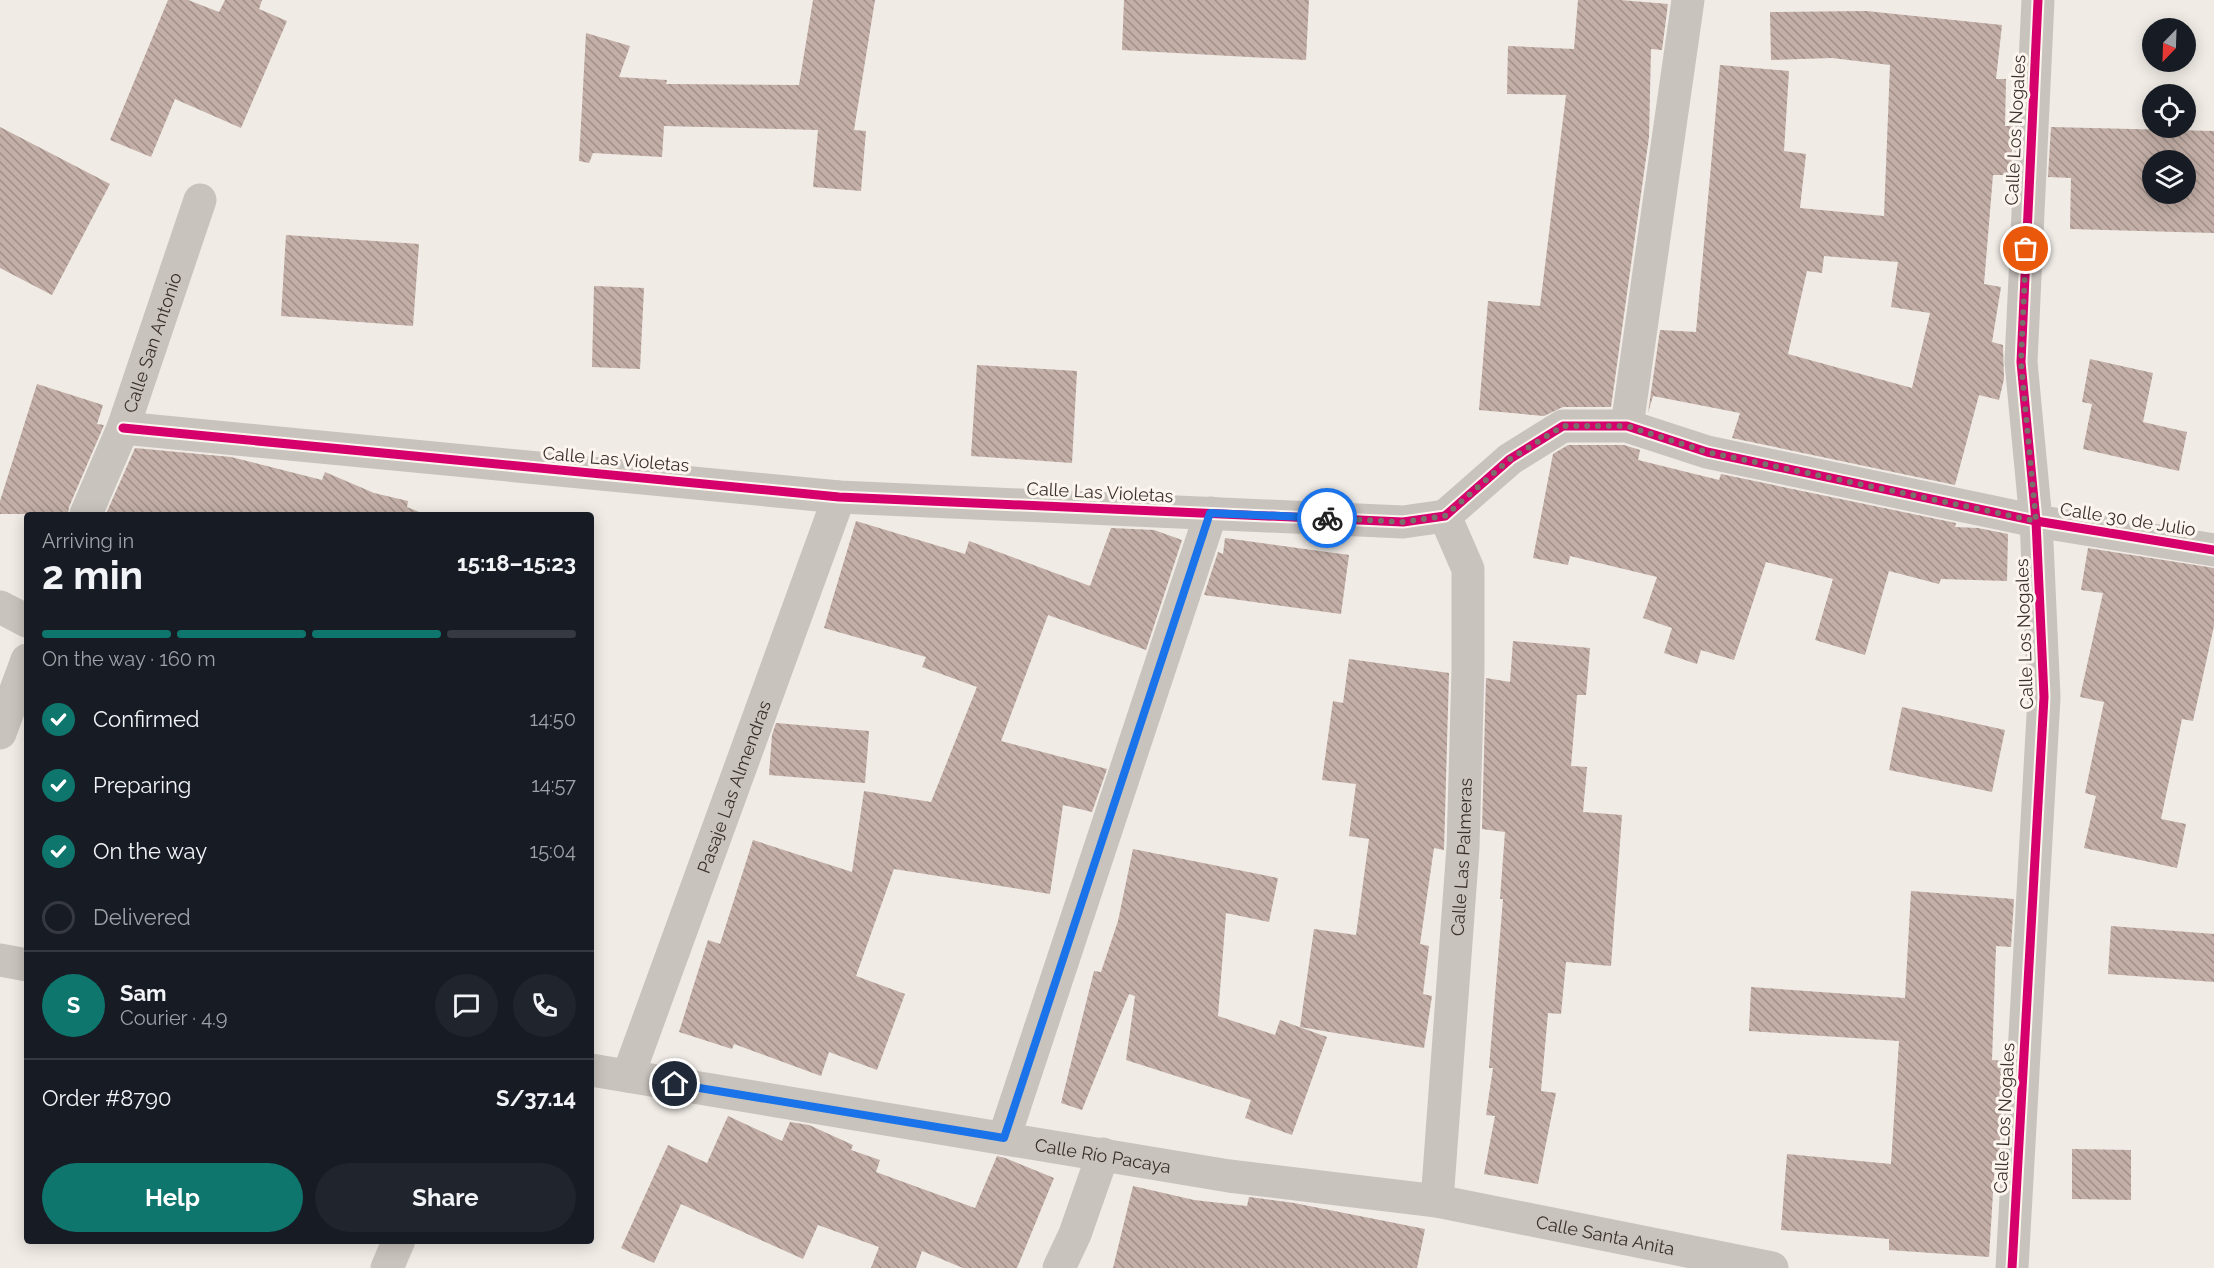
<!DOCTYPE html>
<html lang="en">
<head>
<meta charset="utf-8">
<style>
	body { margin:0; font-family:Raleway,sans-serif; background:#20242c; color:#f1f3f6; height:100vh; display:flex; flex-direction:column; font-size:22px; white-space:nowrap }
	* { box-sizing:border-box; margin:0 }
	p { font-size:20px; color:#9ea1a6 }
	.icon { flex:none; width:33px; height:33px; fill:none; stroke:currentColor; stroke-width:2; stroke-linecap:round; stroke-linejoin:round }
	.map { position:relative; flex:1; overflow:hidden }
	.details { position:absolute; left:24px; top:512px; width:570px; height:732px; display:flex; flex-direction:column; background:#171b24; border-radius:6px; box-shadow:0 3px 15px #0003 }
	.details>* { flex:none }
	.needle { width:39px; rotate:203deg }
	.controls { position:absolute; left:2142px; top:18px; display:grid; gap:12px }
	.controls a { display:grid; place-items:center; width:54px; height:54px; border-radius:50%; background:#171b24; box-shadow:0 3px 15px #0003; font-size:30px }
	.pin { position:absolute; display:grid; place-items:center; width:51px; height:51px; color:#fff; margin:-26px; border:3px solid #fff; border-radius:50%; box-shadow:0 2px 6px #0007 }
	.courier { position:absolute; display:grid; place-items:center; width:60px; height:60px; margin:-30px; border:4px solid #1a73e8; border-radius:50%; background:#fff; color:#222; box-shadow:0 2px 8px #0007 }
	.head em { font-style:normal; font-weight:700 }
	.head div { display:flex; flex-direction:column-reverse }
	.head { display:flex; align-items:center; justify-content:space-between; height:102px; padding:0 18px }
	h1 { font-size:39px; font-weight:700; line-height:45px }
	.bar { display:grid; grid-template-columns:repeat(4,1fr); gap:9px 6px; align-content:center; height:72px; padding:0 18px }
	.bar i { height:8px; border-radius:4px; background:#363941 }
	.bar .current { background:#0f766e }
	.bar p { grid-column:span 4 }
	.line { display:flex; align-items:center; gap:15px; padding:0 18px; border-top:2px solid #363941 }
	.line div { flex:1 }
	.round { display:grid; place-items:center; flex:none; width:63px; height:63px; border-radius:32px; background:#20242c }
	ol { padding:0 18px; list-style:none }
	li { display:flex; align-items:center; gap:18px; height:66px }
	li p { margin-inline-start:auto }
	li .icon { padding:6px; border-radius:50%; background:#0f766e; color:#fff; stroke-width:4 }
	li:last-child { color:#9ea1a6 }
	li i { width:33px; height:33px; border:3px solid #363941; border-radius:50% }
	.button { display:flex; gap:12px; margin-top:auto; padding:12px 18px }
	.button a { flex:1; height:69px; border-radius:36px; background:#0f766e; color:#fff; font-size:24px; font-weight:700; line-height:69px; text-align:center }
	.button a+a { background:#20242c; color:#f1f3f6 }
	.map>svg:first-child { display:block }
	.building { fill:url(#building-back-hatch); fill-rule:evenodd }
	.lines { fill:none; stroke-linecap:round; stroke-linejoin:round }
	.minor { stroke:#c9c3be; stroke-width:33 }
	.cycleway-casing { stroke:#fbf5ee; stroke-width:13 }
	.cycleway { stroke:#d6006c; stroke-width:9 }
	.done { stroke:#7a716c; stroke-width:6; stroke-dasharray:0 10.8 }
	.route { stroke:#1a73e8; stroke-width:8 }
	.labels { text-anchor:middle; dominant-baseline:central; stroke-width:6; stroke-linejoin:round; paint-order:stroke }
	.street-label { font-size:18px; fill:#3b302b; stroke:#fbf5ee }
</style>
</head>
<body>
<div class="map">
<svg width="2214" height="1268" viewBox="0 0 2214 1268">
	<defs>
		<pattern id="building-back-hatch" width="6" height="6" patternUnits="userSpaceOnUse" patternTransform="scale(1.5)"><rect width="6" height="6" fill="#c3afa7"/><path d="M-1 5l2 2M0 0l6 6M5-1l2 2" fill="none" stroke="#a08f88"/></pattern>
	</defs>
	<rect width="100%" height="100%" fill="#f0ebe5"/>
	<g class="building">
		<path d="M168 0H188L219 12 225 0H262L259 9 287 21 241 128 175 99 151 157 110 140Z"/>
		<path d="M813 0H875L854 130 866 131 861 191 813 187 818 130 664 126 662 157 593 153 589 163 579 161 586 33 630 46 619 77 667 80 666 84 799 85Z"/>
		<path d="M1124 0H1309L1306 60 1122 50Z"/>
		<path d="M1578 0H1620L1668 4 1662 50 1651 49 1649 137 1611 407H1563L1544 416 1479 410 1488 301 1540 306 1566 95 1507 94 1508 46 1574 49Z"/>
		<path d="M1866 11 2002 25 1996 79H2006L2005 126H2013L2011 175H1993L1984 284 2001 287 1992 342 2003 345 2004 379 1999 400 1979 395 1955 485 1732 438 1740 413 1653 396 1648 413 1660 330 1696 332 1720 65 1789 71 1784 151 1806 154 1800 208 1884 216 1890 65 1832 58 1771 60 1770 12ZM1824 256 1898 262 1891 307 1930 313 1912 388 1788 354 1807 271 1822 273Z"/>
		<path d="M0 127 110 184 52 295 0 268Z"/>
		<path d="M2051 127 2214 131V233L2070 229 2071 178 2048 177ZM2152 160H2186V194H2152Z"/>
		<path d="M286 235 419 244 413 326 281 316Z"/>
		<path d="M594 286 644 288 640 369 592 367Z"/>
		<path d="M2090 359 2153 373 2143 422 2187 432 2179 471 2083 449 2092 404 2082 402Z"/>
		<path d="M977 365 1077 371 1072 463 971 456Z"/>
		<path d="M37 384 103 405 97 424 104 425 69 507 68 514H0V501Z"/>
		<path d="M1568 445H1624L1640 450 1638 460 1719 480 1721 474 1956 523 1955 527 1978 528 2008 534 2007 581 1941 579 1939 584 1889 571 1865 655 1815 640 1833 579 1766 562 1734 660 1701 650 1697 664 1664 653 1672 628 1643 618 1657 577 1570 556 1568 565 1533 558 1553 454Z"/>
		<path d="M135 448 231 457 322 480 325 472 374 493 408 501 407 507 424 514H106Z"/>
		<path d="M856 521 965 554 969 541 1090 586 1111 528 1154 530 1182 540 1146 650 1048 615 1001 741 1107 769 1092 812 1063 805 1050 894 894 869 856 976 905 994 877 1070 829 1052 821 1076 734 1044 732 1049 679 1032 708 940 720 944 753 840 852 872 864 791 931 802 977 687 922 667 926 657 824 628Z"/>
		<path d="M1225 538 1349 555 1341 614 1204 595 1218 552 1223 554Z"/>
		<path d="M2088 548 2214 568V626L2193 721 2182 719 2161 819 2186 824 2177 868 2084 848 2096 796 2085 793 2104 702 2080 697 2103 593 2081 590Z"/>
		<path d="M1513 641 1590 648 1586 695H1577L1571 766 1587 767 1583 812 1622 815 1611 966 1566 962 1561 1014 1548 1013 1541 1091 1556 1093 1538 1184 1484 1174 1495 1116 1486 1115 1493 1068H1489L1503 899H1500L1505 832 1482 829 1486 678 1510 682Z"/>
		<path d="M1349 659 1449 673 1444 850 1434 848 1420 944 1429 946 1423 994 1432 996 1424 1048 1300 1027 1314 929 1356 935 1369 839 1349 836 1356 784 1322 780 1333 701 1343 703Z"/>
		<path d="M1902 707 2005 730 1992 792 1889 770Z"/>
		<path d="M776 723 869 731 865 783 769 775 772 735Z"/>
		<path d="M1133 849 1278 878 1269 922 1226 913 1218 1016 1275 1035 1280 1020 1327 1037 1292 1135 1245 1118 1251 1100 1126 1060 1135 996 1129 994 1082 1110 1061 1103 1094 971 1101 972 1118 921Z"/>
		<path d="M1911 891 2014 899 2011 947 1996 946 1992 1060 2004 1061 1999 1161H1995L1989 1257 1889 1250V1239L1781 1230 1787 1154 1891 1164 1899 1041 1749 1031 1751 987 1905 998Z"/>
		<path d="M2111 926 2214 934V982L2108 974Z"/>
		<path d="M728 1116 782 1141 790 1122 809 1125 853 1145 851 1150 880 1160 876 1172 975 1208 997 1156 1005 1158 1054 1178 1017 1268H963L922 1251 916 1268H871L879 1247 818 1225 803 1259 681 1204 654 1263 621 1248 668 1145 707 1163Z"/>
		<path d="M2072 1149 2131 1150V1200L2072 1199Z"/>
		<path d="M1133 1186 1194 1200 1247 1206 1249 1197 1294 1203 1425 1229 1417 1268H1113Z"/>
	</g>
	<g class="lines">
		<g class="minor">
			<path d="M1627 426 1688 0"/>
			<path d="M123 428 839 497 1403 522 1445 516 1510 459 1563 426H1627L1707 452 2036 521 2214 550"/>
			<path id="s1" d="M86 514 123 428 200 200"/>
			<path d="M0 607 27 621"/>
			<path d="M0 733 27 660"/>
			<path d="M0 960 27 965"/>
			<path id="s2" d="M591 1070 1229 1176 1437 1201 1772 1268"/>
			<path id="s3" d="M628 1076 839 497"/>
			<path d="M1004 1138 1211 513"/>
			<path id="s4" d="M1437 1201 1463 847 1468 669V569L1445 516"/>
			<path d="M387 1268 399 1240"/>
			<path d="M1059 1268 1075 1234 1103 1154"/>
			<path d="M2012 1268 2044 697 2036 521 2021 362 2038 0"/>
		</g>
		<defs>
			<g id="cycleway">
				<path d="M123 428 839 497 1403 522 1445 516 1510 459 1563 426H1627L1707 452 2036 521 2214 550"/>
				<path d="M2012 1268 2044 697 2036 521 2021 362 2038 0"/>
			</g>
		</defs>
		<use href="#cycleway" class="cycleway-casing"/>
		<use href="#cycleway" class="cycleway"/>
	</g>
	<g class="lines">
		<path class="done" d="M1327 518 1403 522 1445 516 1510 459 1563 426H1627L1707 452 2036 521 2021 362 2026 249"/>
		<path class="route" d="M675 1084 1004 1138 1210 513 1327 518"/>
	</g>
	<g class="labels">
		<g class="street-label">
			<text transform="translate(2015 130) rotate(-87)">Calle Los Nogales</text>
			<text stroke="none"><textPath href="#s1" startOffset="184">Calle San Antonio</textPath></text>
			<text transform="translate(616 459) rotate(5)">Calle Las Violetas</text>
			<text transform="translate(1100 492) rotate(3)">Calle Las Violetas</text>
			<text transform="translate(2128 519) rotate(9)">Calle 30 de Julio</text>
			<text transform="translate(2024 634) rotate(-92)">Calle Los Nogales</text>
			<text stroke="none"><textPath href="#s3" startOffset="308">Pasaje Las Almendras</textPath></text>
			<text stroke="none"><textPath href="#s4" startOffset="345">Calle Las Palmeras</textPath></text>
			<text transform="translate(2004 1118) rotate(-87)">Calle Los Nogales</text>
			<text stroke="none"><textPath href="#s2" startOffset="519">Calle Río Pacaya</textPath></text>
			<text stroke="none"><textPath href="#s2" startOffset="1028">Calle Santa Anita</textPath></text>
		</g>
	</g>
</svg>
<div class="controls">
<a><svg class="needle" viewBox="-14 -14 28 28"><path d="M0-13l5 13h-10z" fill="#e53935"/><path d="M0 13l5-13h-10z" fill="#9ea1a6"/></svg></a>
<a><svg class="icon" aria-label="locate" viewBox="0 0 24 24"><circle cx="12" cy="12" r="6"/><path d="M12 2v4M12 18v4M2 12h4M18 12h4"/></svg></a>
<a><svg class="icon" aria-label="layers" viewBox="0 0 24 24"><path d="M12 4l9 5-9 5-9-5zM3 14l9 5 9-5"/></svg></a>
</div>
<div class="pin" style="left:2026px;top:249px;background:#ea580c"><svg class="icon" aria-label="bag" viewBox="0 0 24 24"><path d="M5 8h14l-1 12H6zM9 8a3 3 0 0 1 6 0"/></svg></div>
<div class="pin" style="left:675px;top:1084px;background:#1f2937"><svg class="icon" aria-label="home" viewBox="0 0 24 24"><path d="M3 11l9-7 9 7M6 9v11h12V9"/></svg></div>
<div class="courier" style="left:1327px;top:518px"><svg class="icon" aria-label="bike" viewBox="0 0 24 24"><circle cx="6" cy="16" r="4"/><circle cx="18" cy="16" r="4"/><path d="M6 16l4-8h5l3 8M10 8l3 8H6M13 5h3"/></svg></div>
<section class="details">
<div class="head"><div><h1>2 min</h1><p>Arriving in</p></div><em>15:18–15:23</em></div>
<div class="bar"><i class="current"></i><i class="current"></i><i class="current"></i><i></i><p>On the way · 160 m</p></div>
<ol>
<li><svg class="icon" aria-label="check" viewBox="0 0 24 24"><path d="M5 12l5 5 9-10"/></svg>Confirmed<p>14:50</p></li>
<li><svg class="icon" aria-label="check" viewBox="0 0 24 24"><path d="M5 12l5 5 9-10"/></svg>Preparing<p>14:57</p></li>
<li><svg class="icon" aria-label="check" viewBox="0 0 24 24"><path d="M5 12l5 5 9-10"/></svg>On the way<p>15:04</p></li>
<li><i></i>Delivered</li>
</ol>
<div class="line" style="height:108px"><b class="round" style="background:#0f766e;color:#fff">S</b><div><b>Sam</b><p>Courier · 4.9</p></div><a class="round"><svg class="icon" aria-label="chat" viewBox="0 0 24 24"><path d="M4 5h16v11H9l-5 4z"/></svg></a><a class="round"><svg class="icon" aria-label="phone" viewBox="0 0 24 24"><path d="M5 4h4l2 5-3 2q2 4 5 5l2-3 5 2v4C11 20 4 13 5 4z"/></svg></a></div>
<div class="line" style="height:78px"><div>Order #8790</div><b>S/37.14</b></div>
<div class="button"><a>Help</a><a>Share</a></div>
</section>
</div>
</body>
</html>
